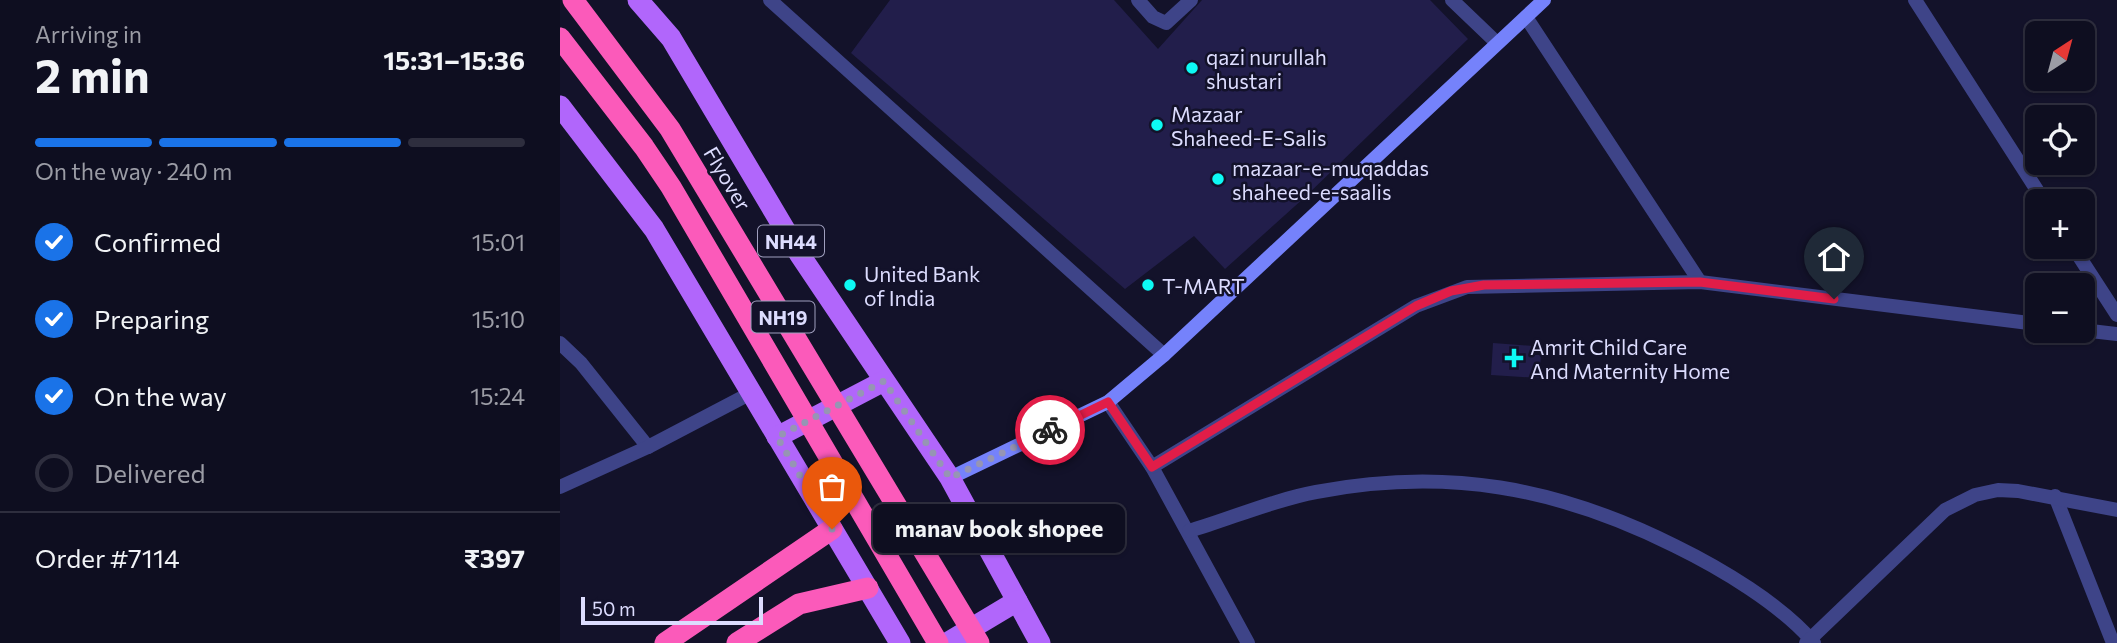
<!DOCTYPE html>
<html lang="en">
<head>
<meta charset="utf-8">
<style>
	body { margin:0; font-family:Commissioner,sans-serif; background:#1c1c2d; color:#f1f3f6; height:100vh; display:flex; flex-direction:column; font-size:26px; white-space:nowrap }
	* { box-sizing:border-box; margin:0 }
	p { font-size:23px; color:#9b9ca5 }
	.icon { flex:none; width:38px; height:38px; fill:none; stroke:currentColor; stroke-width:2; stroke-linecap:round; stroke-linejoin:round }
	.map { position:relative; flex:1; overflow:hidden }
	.side { display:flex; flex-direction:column; background:#0e0e20; width:560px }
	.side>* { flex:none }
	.needle { width:46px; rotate:36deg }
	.controls { position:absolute; left:1465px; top:21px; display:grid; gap:14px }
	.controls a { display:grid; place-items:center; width:70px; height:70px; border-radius:10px; background:#0e0e20; box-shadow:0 2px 5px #0004,0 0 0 2px #2e2e3e; font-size:35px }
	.scale { position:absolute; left:21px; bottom:18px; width:182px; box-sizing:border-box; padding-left:7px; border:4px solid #dcdcfe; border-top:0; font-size:19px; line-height:24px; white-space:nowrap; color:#dcdcfe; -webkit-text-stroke:5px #13122a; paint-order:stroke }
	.pin { position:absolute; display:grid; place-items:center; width:60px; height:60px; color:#fff; margin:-72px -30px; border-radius:50% 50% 50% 0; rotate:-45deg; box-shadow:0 0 7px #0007 }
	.pin .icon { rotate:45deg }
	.courier { position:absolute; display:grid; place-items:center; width:70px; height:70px; margin:-35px; border:5px solid #e11d48; border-radius:50%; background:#fff; color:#222; box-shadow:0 2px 9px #0007 }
	.bubble { position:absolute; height:49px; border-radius:10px; background:#0e0e20; box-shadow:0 2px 5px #0004,0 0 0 2px #2e2e3e; font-size:23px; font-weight:700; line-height:49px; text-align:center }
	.headline em { font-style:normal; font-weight:700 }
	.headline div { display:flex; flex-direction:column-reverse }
	.headline { display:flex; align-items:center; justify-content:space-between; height:119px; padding:0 35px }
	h1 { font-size:46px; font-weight:700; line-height:52px }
	.bar { display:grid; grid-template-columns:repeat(4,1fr); gap:10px 7px; align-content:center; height:84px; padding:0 35px }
	.bar i { height:9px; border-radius:5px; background:#2e2e3e }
	.bar .current { background:#1a73e8 }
	.bar p { grid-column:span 4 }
	.line { display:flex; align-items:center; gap:18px; padding:0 35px; border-top:2px solid #2e2e3e }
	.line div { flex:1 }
	ol { padding:0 35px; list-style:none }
	li { display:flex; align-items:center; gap:21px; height:77px }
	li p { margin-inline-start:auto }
	li .icon { padding:7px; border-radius:50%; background:#1a73e8; color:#fff; stroke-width:4 }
	li:last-child { color:#9b9ca5 }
	li i { width:38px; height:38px; border:4px solid #2e2e3e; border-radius:50% }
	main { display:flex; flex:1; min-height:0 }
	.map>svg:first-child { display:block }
	.building { fill:#221e4b }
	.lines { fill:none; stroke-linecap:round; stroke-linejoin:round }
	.street { stroke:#3e4488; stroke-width:14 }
	.secondary { stroke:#7582fb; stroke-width:14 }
	.primary { stroke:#b166fb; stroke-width:21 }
	.highway { stroke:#fb5aba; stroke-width:21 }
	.highway-bridge { stroke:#fb5aba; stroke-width:21 }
	.done { stroke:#9695b4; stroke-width:7; stroke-dasharray:0 12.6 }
	.route { stroke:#e11d48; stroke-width:9 }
	.poi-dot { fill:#0df9f4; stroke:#13122a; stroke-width:2.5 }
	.labels { text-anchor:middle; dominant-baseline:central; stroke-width:5; stroke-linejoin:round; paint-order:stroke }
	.shield { fill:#13122a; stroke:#a09fbe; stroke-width:2 }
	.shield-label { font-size:19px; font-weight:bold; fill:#dcdcfe }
	.poi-label { font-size:21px; fill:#dcdcfe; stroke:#13122a; text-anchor:start }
	.street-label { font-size:21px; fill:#dcdcfe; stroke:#13122a }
</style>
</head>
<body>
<main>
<section class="side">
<div class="headline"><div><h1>2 min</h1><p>Arriving in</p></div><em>15:31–15:36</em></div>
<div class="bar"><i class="current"></i><i class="current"></i><i class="current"></i><i></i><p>On the way · 240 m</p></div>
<ol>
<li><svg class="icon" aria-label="check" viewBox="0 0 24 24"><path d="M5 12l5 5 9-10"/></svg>Confirmed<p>15:01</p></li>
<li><svg class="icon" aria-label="check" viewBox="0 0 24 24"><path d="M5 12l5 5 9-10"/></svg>Preparing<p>15:10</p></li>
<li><svg class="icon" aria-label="check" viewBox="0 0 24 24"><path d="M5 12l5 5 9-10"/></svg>On the way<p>15:24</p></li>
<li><i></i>Delivered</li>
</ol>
<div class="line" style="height:91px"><div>Order #7114</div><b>₹397</b></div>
</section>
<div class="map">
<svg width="1557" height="643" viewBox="0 0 1557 643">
	<rect width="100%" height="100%" fill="#13122a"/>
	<g class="building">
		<path d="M330 0H554L598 49 642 0H870L908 39 745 197 665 269 634 236 565 289 291 53Z"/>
		<path d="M933 343 973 346 972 355H981L979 378 931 375Z"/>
	</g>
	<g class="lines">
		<g class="street">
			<path d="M210 0 604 355"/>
			<path d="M578 0 593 17 606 23 631 0"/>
			<path d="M892 0 937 43"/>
			<path d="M1355 0 1484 201"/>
			<path d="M966 17 1140 282"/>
			<path d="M1513 247 1557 315"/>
			<path d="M1522 330 1557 334"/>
			<path d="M0 343 21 363 88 447"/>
			<path d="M548 402 592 467 688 643"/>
			<path d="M592 467 856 306 907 287 1140 282 1477 324"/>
			<path d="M0 487 88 447 191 393"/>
			<path d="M1495 496 1553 643"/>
			<path d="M629 531C670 519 713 500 756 492 886 467 997 487 1115 546 1160 568 1221 604 1254 643"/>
			<path d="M1246 643 1385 510 1415 495 1438 490 1458 491 1557 510"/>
		</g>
		<path class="secondary" d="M390 478 548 402 604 355 984 0"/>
		<g class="primary">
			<path d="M78 0 111 38 240 255 390 478 480 643"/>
			<path d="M0 106 94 229 340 643"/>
			<path d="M217 437 324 381"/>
			<path d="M387 643 457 601"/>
		</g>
		<g class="highway">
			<path d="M105 643 272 529"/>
			<path d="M177 643 239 604 308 588"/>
		</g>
		<g class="highway-bridge">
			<path d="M13 0 110 129 419 643"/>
			<path d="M0 38 84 147 111 187 378 643"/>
		</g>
	</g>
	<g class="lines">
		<path class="done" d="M272 529 217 437 324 381 390 478 490 430"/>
		<path class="route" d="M490 430 548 402 592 467 856 306 891 291 924 285 1140 282 1274 299"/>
	</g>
	<g class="poi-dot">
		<circle cx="632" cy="68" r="7"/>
		<circle cx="597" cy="125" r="7"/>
		<circle cx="658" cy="179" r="7"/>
		<circle cx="290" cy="285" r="7"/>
		<circle cx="588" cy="285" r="7"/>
		<path d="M950.5 347.5h7v7h7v7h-7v7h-7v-7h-7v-7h7z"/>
	</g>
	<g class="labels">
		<g class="shield">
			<rect x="198" y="225.5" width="66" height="31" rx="5"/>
			<rect x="191.5" y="301.5" width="63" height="31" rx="5"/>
		</g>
		<g class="shield-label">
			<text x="231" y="241">NH44</text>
			<text x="223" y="317">NH19</text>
		</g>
		<g class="poi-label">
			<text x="646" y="56">qazi nurullah<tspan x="646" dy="24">shustari</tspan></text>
			<text x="611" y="113">Mazaar<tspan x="611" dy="24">Shaheed-E-Salis</tspan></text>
			<text x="672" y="167">mazaar-e-muqaddas<tspan x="672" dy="24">shaheed-e-saalis</tspan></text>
			<text x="304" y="273">United Bank<tspan x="304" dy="24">of India</tspan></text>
			<text x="602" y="285">T-MART</text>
			<text x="970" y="346">Amrit Child Care<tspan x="970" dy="24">And Maternity Home</tspan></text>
		</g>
		<g class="street-label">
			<text transform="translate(168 178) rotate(59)">Flyover</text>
		</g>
	</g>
</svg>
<div class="controls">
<a><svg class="needle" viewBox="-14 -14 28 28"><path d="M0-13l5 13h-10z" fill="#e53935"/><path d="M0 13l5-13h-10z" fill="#9b9ca5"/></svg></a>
<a><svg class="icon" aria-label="locate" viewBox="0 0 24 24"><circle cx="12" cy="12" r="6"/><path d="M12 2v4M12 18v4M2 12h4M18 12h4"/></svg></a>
<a>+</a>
<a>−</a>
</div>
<div class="scale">50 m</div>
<div class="pin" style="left:272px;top:529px;background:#ea580c"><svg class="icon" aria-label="bag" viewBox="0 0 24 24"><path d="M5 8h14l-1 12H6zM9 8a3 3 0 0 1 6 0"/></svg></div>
<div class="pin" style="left:1274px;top:299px;background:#1f2937"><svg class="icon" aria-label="home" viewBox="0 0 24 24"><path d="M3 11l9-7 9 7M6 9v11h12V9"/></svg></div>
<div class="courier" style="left:490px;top:430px"><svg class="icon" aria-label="bike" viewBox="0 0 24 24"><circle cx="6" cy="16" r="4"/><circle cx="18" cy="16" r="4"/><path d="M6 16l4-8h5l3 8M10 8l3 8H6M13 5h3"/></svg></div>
<div class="bubble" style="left:313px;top:504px;width:252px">manav book shopee</div>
</div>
</main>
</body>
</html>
